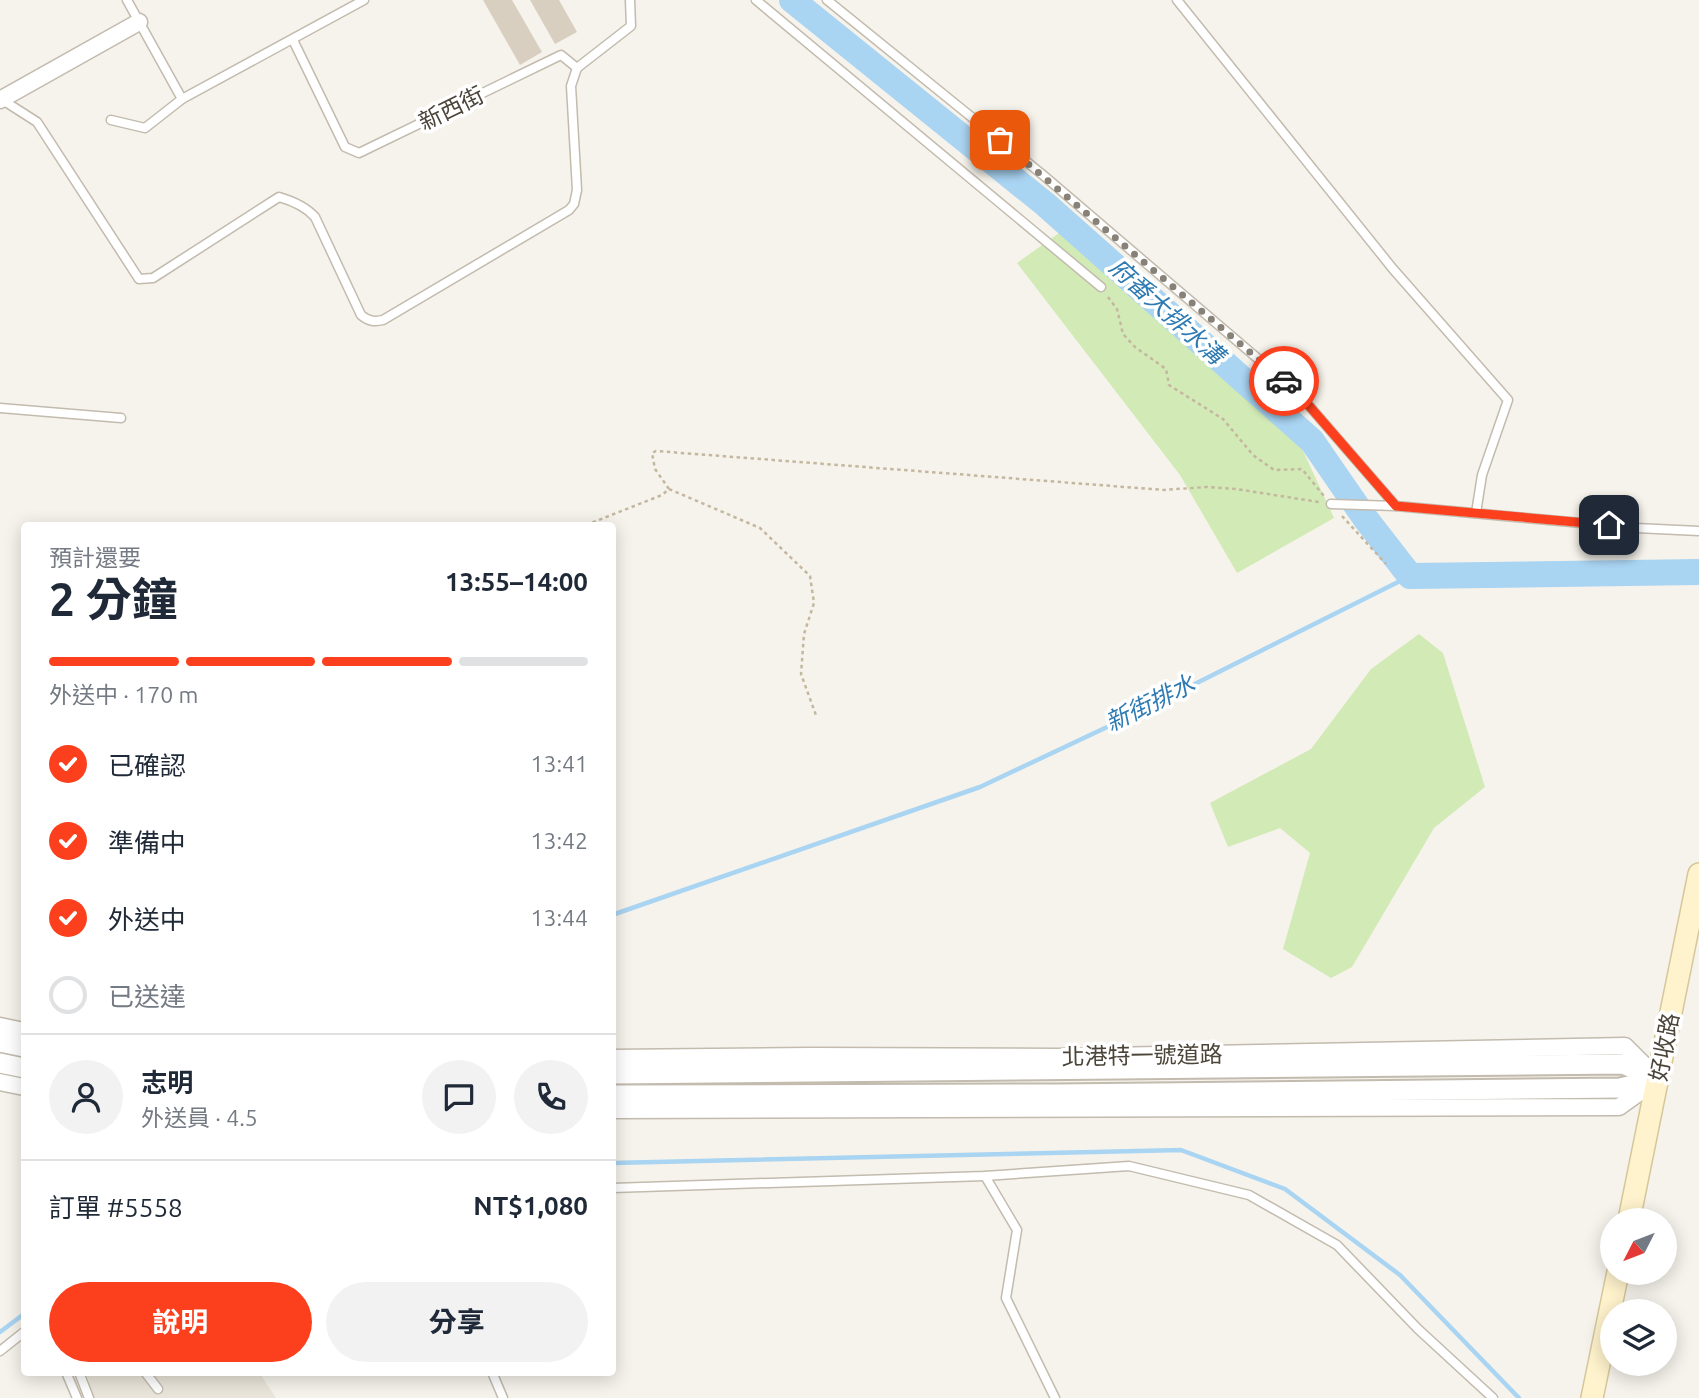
<!DOCTYPE html>
<html lang="zh-TW">
<head>
<meta charset="utf-8">
<style>
	body { margin:0; font-family:Ubuntu,"Noto Sans TC",sans-serif; background:#f2f2f3; color:#1f2937; height:100vh; display:flex; flex-direction:column; font-size:26px; white-space:nowrap }
	* { box-sizing:border-box; margin:0 }
	p { font-size:23px; color:#747a83 }
	.icon { flex:none; width:38px; height:38px; fill:none; stroke:currentColor; stroke-width:2; stroke-linecap:round; stroke-linejoin:round }
	.map { position:relative; flex:1; overflow:hidden }
	.details { position:absolute; left:21px; top:522px; width:595px; height:854px; display:flex; flex-direction:column; background:#fff; border-radius:7px; box-shadow:0 4px 18px #0003 }
	.details>* { flex:none }
	.needle { width:46px; rotate:228deg }
	.fabs { position:absolute; left:1600px; top:1208px; display:grid; gap:14px }
	.fabs a { display:grid; place-items:center; width:77px; height:77px; border-radius:50%; background:#fff; box-shadow:0 4px 18px #0003; font-size:35px }
	.pin { position:absolute; display:grid; place-items:center; width:60px; height:60px; color:#fff; margin:-30px; border-radius:14px; box-shadow:0 4px 10px #0006 }
	.courier { position:absolute; display:grid; place-items:center; width:70px; height:70px; margin:-35px; border:5px solid #fc3f1d; border-radius:50%; background:#fff; color:#222; box-shadow:0 2px 9px #0007 }
	.summary em { font-style:normal; font-weight:700 }
	.summary div { display:flex; flex-direction:column-reverse }
	.summary { display:flex; align-items:center; justify-content:space-between; height:119px; padding:0 28px }
	h1 { font-size:46px; font-weight:700; line-height:52px }
	.bar { display:grid; grid-template-columns:repeat(4,1fr); gap:10px 7px; align-content:center; height:84px; padding:0 28px }
	.bar i { height:9px; border-radius:5px; background:#e0e1e3 }
	.bar .on { background:#fc3f1d }
	.bar p { grid-column:span 4 }
	.line { display:flex; align-items:center; gap:18px; padding:0 28px; border-top:2px solid #e0e1e3 }
	.line div { flex:1 }
	.round { display:grid; place-items:center; flex:none; width:74px; height:74px; border-radius:37px; background:#f2f2f3 }
	ol { padding:0 28px; list-style:none }
	li { display:flex; align-items:center; gap:21px; height:77px }
	li p { margin-inline-start:auto }
	li .icon { padding:7px; border-radius:50%; background:#fc3f1d; color:#fff; stroke-width:4 }
	li:last-child { color:#747a83 }
	li i { width:38px; height:38px; border:4px solid #e0e1e3; border-radius:50% }
	.primary-button { display:flex; gap:14px; margin-top:auto; padding:14px 28px }
	.primary-button a { flex:1; height:80px; border-radius:42px; background:#fc3f1d; color:#fff; font-size:28px; font-weight:700; line-height:80px; text-align:center }
	.primary-button a+a { background:#f2f2f3; color:#1f2937 }
	.map>svg:first-child { display:block }
	.residential { fill:#eae5da }
	.green { fill:#d2eab5 }
	.lines { fill:none; stroke-linecap:round; stroke-linejoin:round }
	.stream { stroke:#a9d4f2; stroke-width:4.5 }
	.river { stroke:#a9d4f2; stroke-width:26 }
	.building { fill:#d8cfc1 }
	.service-casing { stroke:#c2bbae; stroke-width:11 }
	.minor-casing { stroke:#c2bbae; stroke-width:19 }
	.tertiary-casing { stroke:#c2bbae; stroke-width:23 }
	.secondary-casing { stroke:#d6c79b; stroke-width:24 }
	.path { stroke:#c4b79f; stroke-width:2.5; stroke-dasharray:3.5 3.5; stroke-linecap:butt }
	.service { stroke:#fff; stroke-width:8 }
	.minor { stroke:#fff; stroke-width:16 }
	.tertiary { stroke:#fff; stroke-width:19 }
	.secondary { stroke:#fff3cd; stroke-width:21 }
	.done { stroke:#878178; stroke-width:7; stroke-dasharray:0 12.6 }
	.route { stroke:#fc3f1d; stroke-width:9 }
	.labels { text-anchor:middle; dominant-baseline:central; stroke-width:7; stroke-linejoin:round; paint-order:stroke }
	.street-label { font-size:23px; fill:#4b4439; stroke:#fff }
	.water-label { font-size:24px; font-style:italic; fill:#2e7ab2; stroke:#fff }
</style>
</head>
<body>
<div class="map">
<svg width="1699" height="1398" viewBox="0 0 1699 1398">
	<rect width="100%" height="100%" fill="#f6f3ec"/>
	<path class="residential" d="M86 1372H259L276 1398H94Z"/>
	<g class="green">
		<path d="M1059 233 1131 288 1299 442 1334 518 1237 573 1180 475 1017 263Z"/>
		<path d="M1419 634 1443 653 1485 787 1434 828 1352 967 1331 978 1283 949 1310 853 1280 828 1228 847 1210 803 1311 749 1371 669Z"/>
	</g>
	<g class="lines">
		<g class="stream">
			<path d="M612 915 980 787 1141 711 1410 576"/>
			<path d="M612 1163 1181 1150 1285 1189 1400 1275 1519 1398"/>
			<path d="M0 1332 24 1314"/>
		</g>
		<path class="river" d="M792 0 1045 204 1312 441 1365 518 1410 576 1699 572"/>
	</g>
	<g class="building">
		<path d="M483 0H512L542 52 520 65Z"/>
		<path d="M530 0H559L577 32 555 44Z"/>
	</g>
	<g class="lines">
		<defs>
			<g id="service">
				<path d="M127 0 182 99"/>
				<path d="M756 0 1101 287"/>
				<path d="M827 0 1043 175 1298 393 1396 506 1636 528 1699 531"/>
				<path d="M1177 0 1393 269 1508 400 1482 475 1476 513"/>
				<path d="M293 40 345 147 359 153 561 55 577 68 631 26 630 0"/>
				<path d="M1 99 37 122 139 279 153 278 279 197C293 201 305 206 315 217L361 315C368 321 374 322 383 320L569 210 574 204 577 190 571 86 577 68"/>
				<path d="M111 120 145 128 182 99 364 0"/>
				<path d="M0 408 121 418"/>
				<path d="M1331 504 1396 506"/>
				<path d="M985 1176 1017 1230 1006 1298 1055 1398"/>
				<path d="M612 1188 985 1176 1129 1166 1249 1195 1337 1245 1418 1329 1493 1398"/>
				<path d="M0 1351 24 1332"/>
				<path d="M66 1372 77 1398"/>
				<path d="M79 1372 89 1398"/>
				<path d="M145 1372 158 1389"/>
				<path d="M492 1372 503 1398"/>
			</g>
			<g id="minor">
				<path d="M0 100 139 22"/>
				<path d="M0 1026 24 1031"/>
				<path d="M612 1058 810 1056 1057 1057 1625 1046 1658 1079 1619 1107 612 1110"/>
				<path d="M0 1082 24 1087"/>
			</g>
			<g id="tertiary">
				<path d="M0 1042 24 1047"/>
				<path d="M0 1063 24 1068"/>
				<path d="M612 1074 1623 1064 1658 1079"/>
				<path d="M612 1095 1056 1094 1620 1088 1658 1079"/>
			</g>
			<g id="secondary">
				<path d="M1629 1220 1699 874"/>
				<path d="M1592 1398 1618 1272"/>
			</g>
		</defs>
		<use href="#service" class="service-casing"/>
		<use href="#minor" class="minor-casing"/>
		<use href="#tertiary" class="tertiary-casing"/>
		<use href="#secondary" class="secondary-casing"/>
		<g class="path">
			<path d="M1108 297 1117 309 1123 334 1135 347 1166 369 1169 385 1223 419 1253 455 1274 470 1302 469 1324 496"/>
			<path d="M669 489 655 469 652 453 656 451 1164 490 1206 487 1236 489 1319 502"/>
			<path d="M1342 516 1386 564"/>
			<path d="M586 525 662 495 669 489 760 528 810 576 814 603 804 634 801 674 817 718"/>
		</g>
		<use href="#service" class="service"/>
		<use href="#minor" class="minor"/>
		<use href="#tertiary" class="tertiary"/>
		<use href="#secondary" class="secondary"/>
	</g>
	<g class="lines">
		<path class="done" d="M1000 140 1284 381"/>
		<path class="route" d="M1284 381 1298 393 1396 506 1609 525"/>
	</g>
	<g class="labels">
		<g class="street-label">
			<text transform="translate(451 108) rotate(-26)">新西街</text>
			<text transform="translate(1664 1047) rotate(-79)">好收路</text>
			<text transform="translate(1142 1055) rotate(-1)">北港特一號道路</text>
		</g>
		<g class="water-label">
			<text transform="translate(1167 311) rotate(42)">府番大排水溝</text>
			<text transform="translate(1150 703) rotate(-26)">新街排水</text>
		</g>
	</g>
</svg>
<div class="fabs">
<a><svg class="needle" viewBox="-14 -14 28 28"><path d="M0-13l5 13h-10z" fill="#e53935"/><path d="M0 13l5-13h-10z" fill="#747a83"/></svg></a>
<a><svg class="icon" aria-label="layers" viewBox="0 0 24 24"><path d="M12 4l9 5-9 5-9-5zM3 14l9 5 9-5"/></svg></a>
</div>
<div class="pin" style="left:1000px;top:140px;background:#ea580c"><svg class="icon" aria-label="bag" viewBox="0 0 24 24"><path d="M5 8h14l-1 12H6zM9 8a3 3 0 0 1 6 0"/></svg></div>
<div class="pin" style="left:1609px;top:525px;background:#1f2937"><svg class="icon" aria-label="home" viewBox="0 0 24 24"><path d="M3 11l9-7 9 7M6 9v11h12V9"/></svg></div>
<div class="courier" style="left:1284px;top:381px"><svg class="icon" aria-label="car" viewBox="0 0 24 24"><path d="M5 17H2v-5l4-1 3-4h7l3 4 3 1v5h-3M9 17h6M6 11h13"/><circle cx="7" cy="17" r="2"/><circle cx="17" cy="17" r="2"/></svg></div>
<section class="details">
<div class="summary"><div><h1>2 分鐘</h1><p>預計還要</p></div><em>13:55–14:00</em></div>
<div class="bar"><i class="on"></i><i class="on"></i><i class="on"></i><i></i><p>外送中 · 170 m</p></div>
<ol>
<li><svg class="icon" aria-label="check" viewBox="0 0 24 24"><path d="M5 12l5 5 9-10"/></svg>已確認<p>13:41</p></li>
<li><svg class="icon" aria-label="check" viewBox="0 0 24 24"><path d="M5 12l5 5 9-10"/></svg>準備中<p>13:42</p></li>
<li><svg class="icon" aria-label="check" viewBox="0 0 24 24"><path d="M5 12l5 5 9-10"/></svg>外送中<p>13:44</p></li>
<li><i></i>已送達</li>
</ol>
<div class="line" style="height:126px"><a class="round"><svg class="icon" aria-label="person" viewBox="0 0 24 24"><circle cx="12" cy="8" r="4"/><path d="M4 21q1-7 8-7t8 7"/></svg></a><div><b>志明</b><p>外送員 · 4.5</p></div><a class="round"><svg class="icon" aria-label="chat" viewBox="0 0 24 24"><path d="M4 5h16v11H9l-5 4z"/></svg></a><a class="round"><svg class="icon" aria-label="phone" viewBox="0 0 24 24"><path d="M5 4h4l2 5-3 2q2 4 5 5l2-3 5 2v4C11 20 4 13 5 4z"/></svg></a></div>
<div class="line" style="height:91px"><div>訂單 #5558</div><b>NT$1,080</b></div>
<div class="primary-button"><a>說明</a><a>分享</a></div>
</section>
</div>
</body>
</html>
